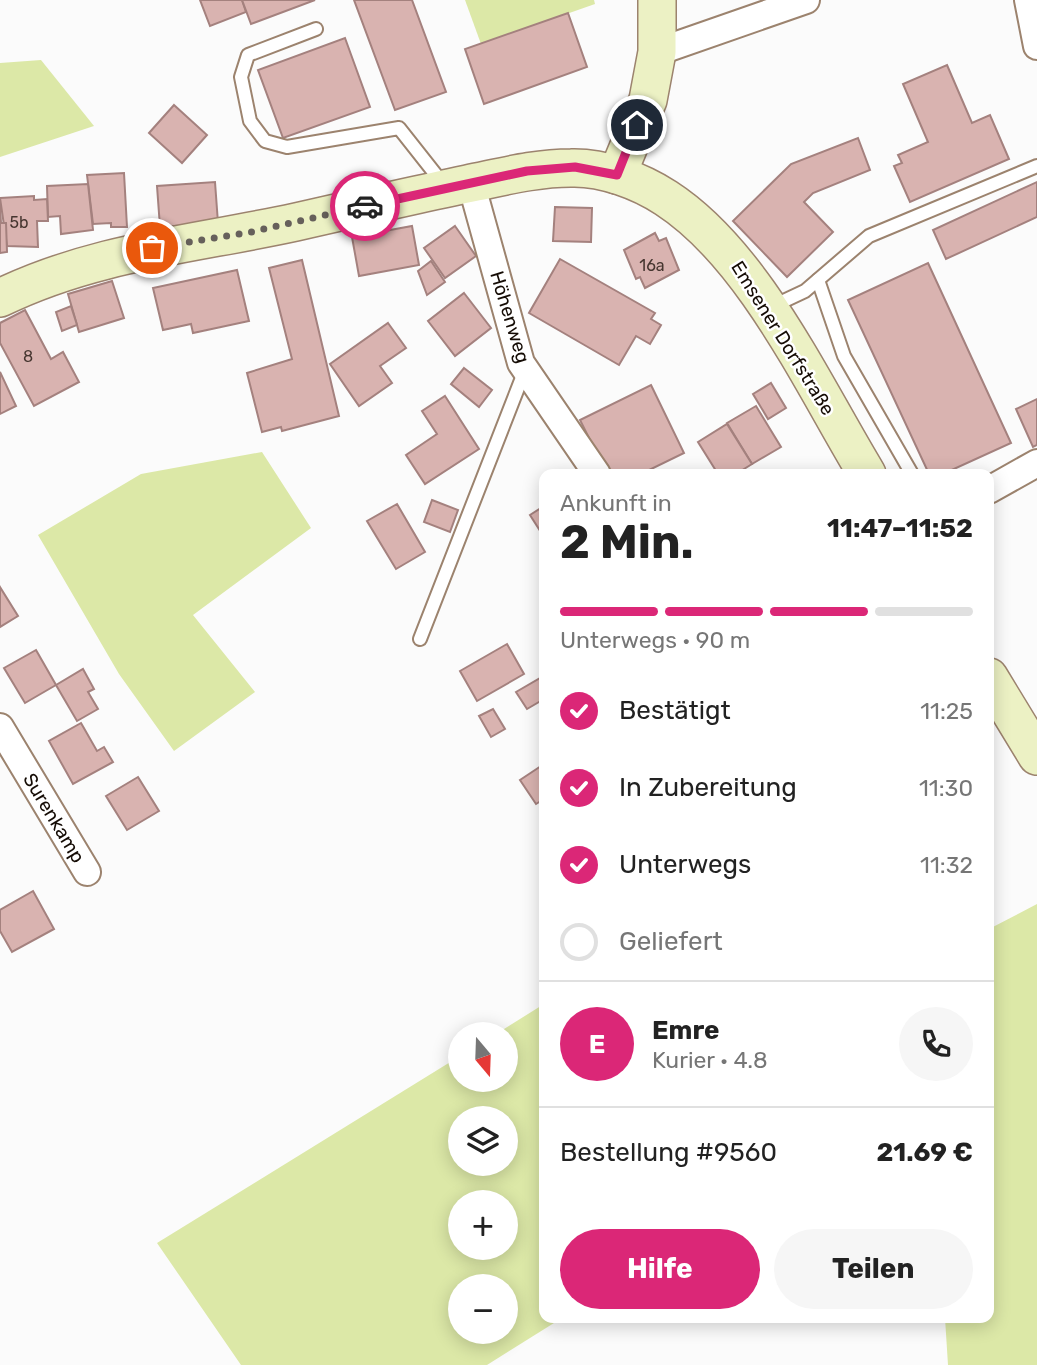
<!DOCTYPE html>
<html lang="de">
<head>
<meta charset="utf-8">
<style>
	body { margin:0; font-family:Rubik,sans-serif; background:#f6f6f6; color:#222; height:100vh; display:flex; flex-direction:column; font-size:26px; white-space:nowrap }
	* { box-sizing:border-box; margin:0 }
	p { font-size:23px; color:#767676 }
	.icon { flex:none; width:38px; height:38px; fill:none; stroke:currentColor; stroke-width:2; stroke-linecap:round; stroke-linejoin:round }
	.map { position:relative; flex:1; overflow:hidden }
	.side { position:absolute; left:539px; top:469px; width:455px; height:854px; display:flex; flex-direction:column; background:#fff; border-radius:14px; box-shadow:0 4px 18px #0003 }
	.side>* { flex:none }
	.needle { width:46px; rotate:161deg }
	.buttons { position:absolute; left:448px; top:1022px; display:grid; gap:14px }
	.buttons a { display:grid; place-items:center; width:70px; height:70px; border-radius:50%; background:#fff; box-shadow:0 4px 18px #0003; font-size:35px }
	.pin { position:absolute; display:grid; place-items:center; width:60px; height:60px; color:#fff; margin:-30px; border:4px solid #fff; border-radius:50%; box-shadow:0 2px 7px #0007 }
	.courier { position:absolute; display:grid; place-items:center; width:70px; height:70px; margin:-35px; border:5px solid #db2777; border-radius:50%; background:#fff; color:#222; box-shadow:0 2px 9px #0007 }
	.head em { font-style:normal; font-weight:700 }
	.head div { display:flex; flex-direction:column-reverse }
	.head { display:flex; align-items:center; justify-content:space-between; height:119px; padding:0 21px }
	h1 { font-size:46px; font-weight:700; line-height:52px }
	.bar { display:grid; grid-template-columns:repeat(4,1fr); gap:10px 7px; align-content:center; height:84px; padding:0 21px }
	.bar i { height:9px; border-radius:5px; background:#e0e0e0 }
	.bar .active { background:#db2777 }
	.bar p { grid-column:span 4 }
	.line { display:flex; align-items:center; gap:18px; padding:0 21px; border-top:2px solid #e0e0e0 }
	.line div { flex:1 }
	.round { display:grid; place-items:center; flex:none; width:74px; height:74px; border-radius:37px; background:#f6f6f6 }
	ol { padding:0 21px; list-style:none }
	li { display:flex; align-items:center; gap:21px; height:77px }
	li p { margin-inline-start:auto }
	li .icon { padding:7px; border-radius:50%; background:#db2777; color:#fff; stroke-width:4 }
	li:last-child { color:#767676 }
	li i { width:38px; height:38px; border:4px solid #e0e0e0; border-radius:50% }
	.action { display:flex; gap:14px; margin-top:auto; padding:14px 21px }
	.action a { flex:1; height:80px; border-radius:42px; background:#db2777; color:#fff; font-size:28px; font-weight:700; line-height:80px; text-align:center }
	.action a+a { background:#f6f6f6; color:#222 }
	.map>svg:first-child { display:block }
	.green { fill:#dce8a7; fill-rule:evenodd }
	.building { fill:#d9b3b0; stroke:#a4817e; stroke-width:2 }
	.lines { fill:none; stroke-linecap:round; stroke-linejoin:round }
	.lane-casing { stroke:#9c836e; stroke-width:16 }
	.street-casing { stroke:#9c836e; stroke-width:30 }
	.secondary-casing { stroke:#9c836e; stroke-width:40 }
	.lane { stroke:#fff; stroke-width:12 }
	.street { stroke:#fff; stroke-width:26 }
	.secondary { stroke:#ecf1c4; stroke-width:37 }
	.done { stroke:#66605b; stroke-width:7; stroke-dasharray:0 12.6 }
	.route { stroke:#db2777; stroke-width:9 }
	.labels { text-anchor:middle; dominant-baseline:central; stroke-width:5; stroke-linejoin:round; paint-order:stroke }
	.number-label { font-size:16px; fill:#463630 }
	.street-label { font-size:19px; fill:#150c05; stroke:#fff }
</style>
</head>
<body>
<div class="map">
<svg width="1037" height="1365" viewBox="0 0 1037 1365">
	<rect width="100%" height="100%" fill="#fbfbfb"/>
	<g class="green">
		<path d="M465 0H594L595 4 481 44Z"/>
		<path d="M41 60 94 126 0 157V63Z"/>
		<path d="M262 452 311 528 193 615 255 692 174 751 119 674 38 535 141 474Z"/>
		<path d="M1037 904V1365H948L945 1318H989V929Z"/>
		<path d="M544 1004V1318H562L487 1365H241L157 1243 460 1056V1080H506V1034H496ZM460 1118H506V1164H460ZM506 1202V1248H460V1202ZM506 1286V1332H460V1286Z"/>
	</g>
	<g class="building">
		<path d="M200 0H242L246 12 210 26Z"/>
		<path d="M242 0H315L251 24Z"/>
		<path d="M354 0H412L446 92 395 110Z"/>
		<path d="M568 13 587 67 484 104 465 49Z"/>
		<path d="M345 38 370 107 283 138 258 70Z"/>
		<path d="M947 65 972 123 990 115 1009 159 910 202 894 166 902 163 898 155 928 142 903 84Z"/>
		<path d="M174 105 207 135 182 163 149 133Z"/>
		<path d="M858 138 870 170 813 193 804 202 833 232 787 277 733 221 791 164Z"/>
		<path d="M124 173 127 227H111V223L93 224 87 175Z"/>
		<path d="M215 182 218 223 160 227 157 186Z"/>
		<path d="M1037 182V217L946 259 933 230Z"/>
		<path d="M88 184 93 230 61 234 60 216 48 217 47 186Z"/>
		<path d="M34 196V200L47 199 48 221H37L38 247 7 246 0 198Z"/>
		<path d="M0 204 1 223H6L7 252 0 253Z"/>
		<path d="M555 207 592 208 591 242 553 241Z"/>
		<path d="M412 226 419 265 359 276 352 237Z"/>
		<path d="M455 226 476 256 445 278 424 248Z"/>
		<path d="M655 233 659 241 666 238 679 270 645 288 640 277 636 279 624 250Z"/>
		<path d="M560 259 655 313 651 319 661 325 650 344 636 336 619 365 529 313Z"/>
		<path d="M302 260 339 416 282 431 281 427 262 432 247 373 292 359 269 268Z"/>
		<path d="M431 261 445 282 427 295 418 271Z"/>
		<path d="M928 263 1011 443 943 474H929L848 300Z"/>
		<path d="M237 270 249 321 193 333 191 324 163 330 153 288Z"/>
		<path d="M112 281 124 318 79 332 68 294Z"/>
		<path d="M464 293 491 328 455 356 428 321Z"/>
		<path d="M71 306 77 325 62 331 56 312Z"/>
		<path d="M25 310 51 359 63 352 79 382 34 406 0 343V323Z"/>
		<path d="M388 323 406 348 380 366 392 383 359 406 330 364Z"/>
		<path d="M464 368 492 390 479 407 451 384Z"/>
		<path d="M0 372 16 406 0 414Z"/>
		<path d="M771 383 786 408 768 419 753 394Z"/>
		<path d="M651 385 684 453 641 474H607L580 420Z"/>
		<path d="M445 396 479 449 425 484 406 455 437 434 422 411Z"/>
		<path d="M1037 399V445L1033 447 1016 409Z"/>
		<path d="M756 406 781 447 752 464 727 423Z"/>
		<path d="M727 424 752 464 736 474H718L698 442Z"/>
		<path d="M432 500 458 510 450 532 424 522Z"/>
		<path d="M397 504 425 552 396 569 367 521Z"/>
		<path d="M544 506V537L530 515Z"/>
		<path d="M0 587 18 616 0 627Z"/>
		<path d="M507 644 524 674 477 701 460 671Z"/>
		<path d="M36 650 56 685 25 703 4 668Z"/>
		<path d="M83 669 94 689 88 692 98 709 77 721 56 685Z"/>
		<path d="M542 677 544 699 527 709 516 692Z"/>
		<path d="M493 709 505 729 491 737 479 716Z"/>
		<path d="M81 723 97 751 104 747 113 762 73 784 49 741Z"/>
		<path d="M544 764V799L536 804 520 780Z"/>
		<path d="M138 777 159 811 127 830 106 796Z"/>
		<path d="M33 891 54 929 12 952 0 931V910Z"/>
	</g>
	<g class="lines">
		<defs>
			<g id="lane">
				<path d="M316 29 248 55 241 77 250 121 265 141 287 147 399 128 444 185"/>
				<path d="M818 280 844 356 912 474"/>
				<path d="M771 307 805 291 869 236 1037 166"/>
				<path d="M420 639 525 370"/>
			</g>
			<g id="street">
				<path d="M1028 0 1037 46"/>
				<path d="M657 52 806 0"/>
				<path d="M471 183 521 363 597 474"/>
				<path d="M989 490 1037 463"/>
				<path d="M0 727 87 872"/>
			</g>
			<g id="secondary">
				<path d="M617 175 648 100 657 52V0"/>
				<path d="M0 298C94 252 195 244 296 222 353 209 410 196 467 184 502 177 535 168 571 168 603 167 640 181 666 198 754 255 813 385 867 474"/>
				<path d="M989 677 1037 756"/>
			</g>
		</defs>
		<use href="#lane" class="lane-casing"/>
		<use href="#street" class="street-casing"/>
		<use href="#secondary" class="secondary-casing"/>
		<use href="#lane" class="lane"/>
		<use href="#street" class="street"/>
		<use href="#secondary" class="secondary"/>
	</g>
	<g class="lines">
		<path class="done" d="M152 248 251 232 365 206"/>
		<path class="route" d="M365 206 527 171 575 167 617 175 637 125"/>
	</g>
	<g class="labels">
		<g class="number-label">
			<text x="19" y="222">5b</text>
			<text x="652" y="265">16a</text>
			<text x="28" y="356">8</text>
		</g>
		<g class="street-label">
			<text transform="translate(510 317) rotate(73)">Höhenweg</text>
			<text transform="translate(783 338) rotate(58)">Emsener Dorfstraße</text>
			<text transform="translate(54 818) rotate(59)">Surenkamp</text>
		</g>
	</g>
</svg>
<div class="buttons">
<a><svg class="needle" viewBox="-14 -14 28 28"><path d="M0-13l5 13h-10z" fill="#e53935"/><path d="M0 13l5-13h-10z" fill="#767676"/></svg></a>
<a><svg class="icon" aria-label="layers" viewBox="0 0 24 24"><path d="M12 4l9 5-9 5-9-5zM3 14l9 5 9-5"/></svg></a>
<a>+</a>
<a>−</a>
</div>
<div class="pin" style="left:152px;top:248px;background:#ea580c"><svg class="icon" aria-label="bag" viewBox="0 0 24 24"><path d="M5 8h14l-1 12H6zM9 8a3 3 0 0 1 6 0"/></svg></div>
<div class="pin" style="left:637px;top:125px;background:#1f2937"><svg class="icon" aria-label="home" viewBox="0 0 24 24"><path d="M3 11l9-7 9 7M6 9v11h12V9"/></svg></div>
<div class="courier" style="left:365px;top:206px"><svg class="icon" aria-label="car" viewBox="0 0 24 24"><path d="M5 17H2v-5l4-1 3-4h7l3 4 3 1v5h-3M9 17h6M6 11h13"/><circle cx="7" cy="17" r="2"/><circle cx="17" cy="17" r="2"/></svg></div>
<section class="side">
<div class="head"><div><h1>2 Min.</h1><p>Ankunft in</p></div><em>11:47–11:52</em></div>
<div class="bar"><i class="active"></i><i class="active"></i><i class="active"></i><i></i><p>Unterwegs · 90 m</p></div>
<ol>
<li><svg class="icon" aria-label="check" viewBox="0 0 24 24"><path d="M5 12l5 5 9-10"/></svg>Bestätigt<p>11:25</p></li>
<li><svg class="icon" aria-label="check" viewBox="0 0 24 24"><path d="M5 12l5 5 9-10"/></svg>In Zubereitung<p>11:30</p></li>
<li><svg class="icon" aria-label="check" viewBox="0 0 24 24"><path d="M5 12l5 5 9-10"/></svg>Unterwegs<p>11:32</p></li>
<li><i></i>Geliefert</li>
</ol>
<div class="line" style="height:126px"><b class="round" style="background:#db2777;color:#fff">E</b><div><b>Emre</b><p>Kurier · 4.8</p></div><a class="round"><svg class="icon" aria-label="phone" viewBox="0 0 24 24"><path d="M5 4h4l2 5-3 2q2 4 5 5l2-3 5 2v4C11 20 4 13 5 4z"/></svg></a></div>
<div class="line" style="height:91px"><div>Bestellung #9560</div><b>21.69 €</b></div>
<div class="action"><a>Hilfe</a><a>Teilen</a></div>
</section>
</div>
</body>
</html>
